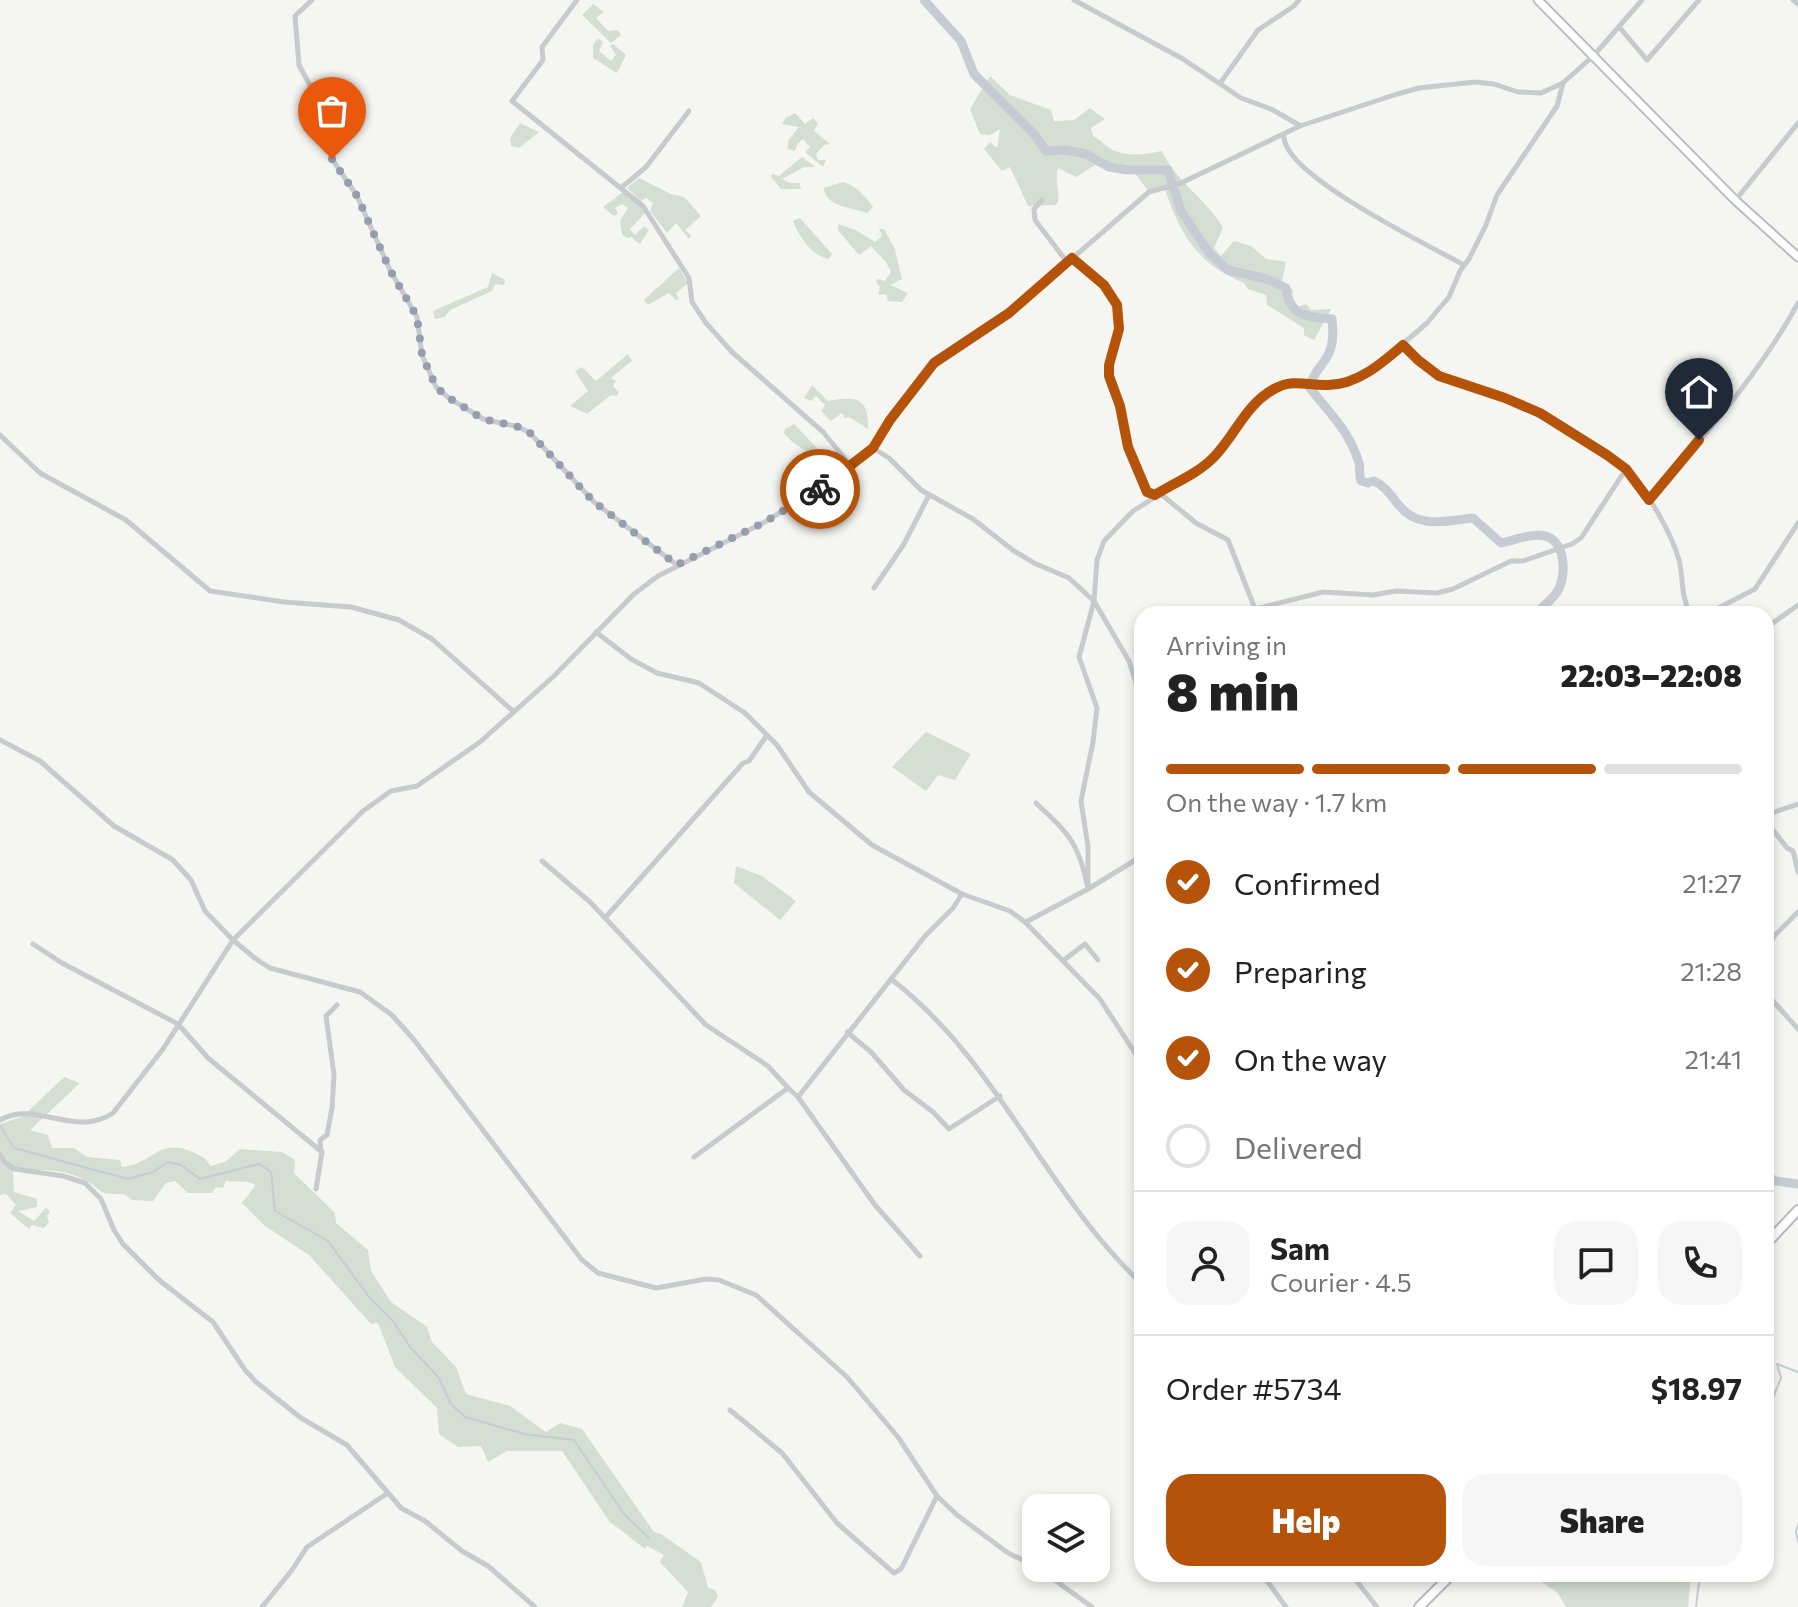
<!DOCTYPE html>
<html lang="en">
<head>
<meta charset="utf-8">
<style>
	body { margin:0; font-family:Commissioner,sans-serif; background:#f6f6f6; color:#222; height:100vh; display:flex; flex-direction:column; font-size:30px; white-space:nowrap }
	* { box-sizing:border-box; margin:0 }
	p { font-size:26px; color:#767676 }
	.icon { flex:none; width:44px; height:44px; fill:none; stroke:currentColor; stroke-width:2; stroke-linecap:round; stroke-linejoin:round }
	.map { position:relative; flex:1; overflow:hidden }
	.details { position:absolute; left:1134px; top:606px; width:640px; height:976px; display:flex; flex-direction:column; background:#fff; border-radius:24px; box-shadow:0 4px 12px #0003 }
	.details>* { flex:none }
	.fabs { position:absolute; left:1022px; top:1494px; display:grid; gap:16px }
	.fabs a { display:grid; place-items:center; width:88px; height:88px; border-radius:16px; background:#fff; box-shadow:0 4px 12px #0003; font-size:40px }
	.pin { position:absolute; display:grid; place-items:center; width:68px; height:68px; color:#fff; margin:-82px -34px; border-radius:50% 50% 50% 0; rotate:-45deg; box-shadow:0 0 8px #0007 }
	.pin .icon { rotate:45deg }
	.courier { position:absolute; display:grid; place-items:center; width:80px; height:80px; margin:-40px; border:6px solid #b45309; border-radius:50%; background:#fff; color:#222; box-shadow:0 2px 10px #0007 }
	.headline em { font-style:normal; font-weight:800 }
	.headline div { display:flex; flex-direction:column-reverse }
	.headline { display:flex; align-items:center; justify-content:space-between; height:136px; padding:0 32px }
	h1 { font-size:52px; font-weight:800; line-height:60px }
	.bar { display:grid; grid-template-columns:repeat(4,1fr); gap:12px 8px; align-content:center; height:96px; padding:0 32px }
	.bar i { height:10px; border-radius:6px; background:#e0e0e0 }
	.bar .on { background:#b45309 }
	.bar p { grid-column:span 4 }
	.line { display:flex; align-items:center; gap:20px; padding:0 32px; border-top:2px solid #e0e0e0 }
	.line div { flex:1 }
	.round { display:grid; place-items:center; flex:none; width:84px; height:84px; border-radius:24px; background:#f6f6f6 }
	ol { padding:0 32px; list-style:none }
	li { display:flex; align-items:center; gap:24px; height:88px }
	li p { margin-inline-start:auto }
	li .icon { padding:8px; border-radius:50%; background:#b45309; color:#fff; stroke-width:4 }
	li:last-child { color:#767676 }
	li i { width:44px; height:44px; border:4px solid #e0e0e0; border-radius:50% }
	.button { display:flex; gap:16px; margin-top:auto; padding:16px 32px }
	.button a { flex:1; height:92px; border-radius:24px; background:#b45309; color:#fff; font-size:32px; font-weight:800; line-height:92px; text-align:center }
	.button a+a { background:#f6f6f6; color:#222 }
	.map>svg:first-child { display:block }
	.green { fill:#d4ded3 }
	.lines { fill:none; stroke-linecap:round; stroke-linejoin:round }
	.stream { stroke:#c7ccd4; stroke-width:2 }
	.river { stroke:#c7ccd4; stroke-width:9 }
	.major-casing { stroke:#babcc1; stroke-width:11 }
	.highway-casing { stroke:#babbbf; stroke-width:12 }
	.minor { stroke:#c8cace; stroke-width:5 }
	.major { stroke:#fff; stroke-width:7 }
	.highway { stroke:#fff; stroke-width:8 }
	.done { stroke:#969dac; stroke-width:8; stroke-dasharray:0 14.4 }
	.route { stroke:#b45309; stroke-width:10 }
</style>
</head>
<body>
<div class="map">
<svg width="1798" height="1607" viewBox="0 0 1798 1607">
	<rect width="100%" height="100%" fill="#f5f6f2"/>
	<g class="green">
		<path d="M593 4 604 12 596 18 608 31 618 30 621 35 611 43 582 15Z"/>
		<path d="M598 38 603 42 599 51 611 61 616 55 610 46 613 44 626 55 617 73 593 58V45Z"/>
		<path d="M990 76 1010 95 1051 110 1054 121 1074 120 1090 108 1105 119 1091 128 1093 136C1101 140 1107 148 1115 151 1130 157 1146 154 1162 151 1175 181 1207 199 1223 228L1214 248 1221 256 1234 241 1251 246 1266 259 1286 262 1282 281 1293 290 1292 299 1298 307 1306 304 1311 310 1331 309 1314 340 1304 335V328L1267 305 1266 295 1248 289 1244 283C1197 264 1180 234 1164 187L1149 192 1135 173 1095 165 1076 177 1058 168C1054 180 1060 190 1058 202L1055 205 1028 206 1010 167 1002 171 984 149 990 142 997 148 1000 129 990 135 980 134 970 109Z"/>
		<path d="M795 113 805 124 813 118 818 123 814 131 830 144 824 145 816 154 818 160H826L823 167 805 152 810 147 803 139 798 143 795 151 788 149V141L799 127 782 124 786 118Z"/>
		<path d="M520 123 539 132 519 148 511 146 510 138Z"/>
		<path d="M802 157 815 167H804L782 179 790 183H799L801 189H781L771 177 772 174 779 176Z"/>
		<path d="M639 178 671 194 684 197 701 216 685 230 691 235 689 239 676 223 667 233 650 211 653 203 646 198 641 201 627 188Z"/>
		<path d="M843 182C857 187 865 195 873 207L867 213C852 207 825 207 824 188Z"/>
		<path d="M623 192 642 207 645 213 630 229 635 235 644 226 649 230 640 244 631 237 627 238 622 234 620 221 628 208 622 204 615 208 618 213 614 216 603 207Z"/>
		<path d="M800 218 832 254 829 259C811 256 799 236 793 221Z"/>
		<path d="M838 224 856 230 875 242 882 236 879 229H884L895 249 902 279 890 285 908 293 902 302 888 301 886 294 878 295 880 287 876 282 878 279 885 281 891 272 886 262 871 246 859 255 838 230Z"/>
		<path d="M679 268 688 283 676 293 679 299 676 300 669 293 648 305 644 300Z"/>
		<path d="M492 273 505 280 504 285 495 284 492 291 450 310 445 317 435 319 433 311 488 287Z"/>
		<path d="M628 354 632 361 611 378 616 381 613 386 619 392 616 396 611 395 587 414 570 406 588 391 575 371 582 367 596 381Z"/>
		<path d="M812 385 828 401C856 396 869 397 868 429L849 417 845 418 842 413 831 421 821 411 825 405 816 396 811 401 804 398Z"/>
		<path d="M794 424 818 449 836 455 834 461 829 457 825 461C807 449 799 451 784 433L785 429Z"/>
		<path d="M926 732 971 754 955 780 938 775 926 791 892 767Z"/>
		<path d="M736 866 762 876 796 901 780 920 734 883Z"/>
		<path d="M64 1077 80 1083 30 1130 48 1135 52 1148H74L87 1157 120 1160 122 1167C151 1165 158 1138 190 1151 200 1155 205 1157 211 1166L225 1162 240 1149 282 1152 295 1160 294 1173 335 1213 336 1223 368 1250 371 1271 391 1302 427 1327 432 1342 456 1367 466 1394 510 1406 546 1432 560 1423 582 1429 654 1532 661 1534 701 1562 708 1588 715 1590 718 1597 711 1607H682L688 1592 660 1562 664 1555 647 1546 645 1549 609 1521 562 1451H507L488 1462 481 1446 458 1447 439 1434 437 1408 395 1367 378 1323 371 1324 309 1255 265 1226 242 1203 256 1185 248 1182 226 1181 223 1188 216 1187 212 1193H188L175 1181 166 1183 153 1201 132 1200 124 1194C94 1195 105 1190 83 1179 61 1168 37 1169 13 1172L14 1192 37 1199V1207L18 1211 34 1221 46 1208 50 1211 47 1216 49 1222 44 1228 32 1225 29 1229 10 1213 16 1205 6 1194 0 1195V1124L22 1117Z"/>
		<path d="M1529 1574H1691L1688 1607H1566L1558 1593Z"/>
	</g>
	<g class="lines">
		<g class="stream">
			<path d="M0 1126 14 1148 128 1179 153 1172 168 1162 181 1165 200 1179 259 1164 271 1172 275 1211 328 1241 369 1297 393 1321 410 1347 439 1378 451 1404 465 1417 524 1434 574 1440 624 1514 649 1538"/>
			<path d="M1766 1397 1772 1400 1781 1378 1777 1364 1798 1372"/>
			<path d="M1798 1525 1796 1531 1798 1542"/>
			<path d="M1696 1607 1700 1574"/>
		</g>
		<g class="river">
			<path d="M924 0 961 41 974 74 1035 135 1046 151 1066 150 1086 154 1109 167 1127 170H1168L1181 211 1209 253 1228 270 1267 279 1286 288C1289 316 1307 317 1332 319 1333 330 1334 342 1329 353 1323 366 1312 373 1310 388 1329 413 1349 430 1359 463 1361 469 1358 474 1361 481L1368 483 1374 481C1386 487 1389 493 1397 503 1417 530 1445 521 1473 518L1501 543C1515 540 1532 533 1545 536 1566 541 1567 577 1557 592 1552 600 1542 607 1535 614"/>
			<path d="M1766 1176 1776 1181 1798 1184"/>
		</g>
		<defs>
			<path id="major" d="M1538 0 1735 200 1798 257"/>
			<g id="highway">
				<path d="M1766 1244 1798 1210"/>
				<path d="M1419 1607 1452 1574"/>
			</g>
		</defs>
		<use href="#major" class="major-casing"/>
		<use href="#highway" class="highway-casing"/>
		<g class="minor">
			<path d="M312 0 295 16 299 65 313 91 332 159 357 196 390 270 417 317 422 355 436 387 449 398 483 419 519 427 530 433 594 502 677 565"/>
			<path d="M577 0 542 47 543 60 512 101 643 206 689 278 692 302 706 323 732 352 823 432 851 466"/>
			<path d="M1074 0 1183 59 1241 98 1271 109 1299 125"/>
			<path d="M1793 0 1798 4"/>
			<path d="M1620 28 1647 60 1699 0"/>
			<path d="M1596 53 1642 0"/>
			<path d="M1221 82 1258 30 1294 6 1299 0"/>
			<path d="M1284 136C1283 175 1430 246 1464 265"/>
			<path d="M621 188 646 167 689 111"/>
			<path d="M1738 197 1798 123"/>
			<path d="M1042 200 1034 209 1035 220 1067 262"/>
			<path d="M1072 258 1085 271 1104 285 1117 305 1119 329 1109 365V376L1120 406 1128 447 1147 492 1162 495 1196 523 1228 540 1257 614"/>
			<path d="M1403 345C1438 383 1460 381 1505 398 1535 409 1558 428 1585 444 1599 452 1616 458 1627 469 1646 489 1672 534 1679 560 1684 581 1680 592 1690 614"/>
			<path d="M0 435 40 473 126 520 210 591 284 602 351 607 399 620 432 639 513 711"/>
			<path d="M873 448 889 458 921 490 973 519 1014 551 1034 563 1069 578 1094 601 1129 661 1142 702"/>
			<path d="M1649 500C1702 438 1759 375 1798 303"/>
			<path d="M874 588 904 544 929 495"/>
			<path d="M1255 609 1323 592 1373 595 1396 591 1437 593 1453 589 1511 561H1523L1572 544 1581 538 1626 469"/>
			<path d="M1707 614 1755 589 1798 523"/>
			<path d="M1766 628 1798 605"/>
			<path d="M596 632 631 659 657 673 699 683 745 713 777 745 809 792 872 845 962 894 1010 911 1025 922 1100 999 1142 1064"/>
			<path d="M0 740 40 761 114 826 173 860 191 880 205 911 233 940 256 959 270 968 360 992 392 1015 415 1041 582 1260 598 1273 656 1288 706 1279 719 1280 756 1295 847 1377 898 1437 937 1496 957 1515 1008 1553 1036 1566"/>
			<path d="M1766 815 1798 804"/>
			<path d="M1766 821 1787 848 1793 851 1798 872"/>
			<path d="M1142 856 1088 889V847L1081 801 1093 742 1097 708 1079 657 1094 601 1097 560 1104 541 1133 511 1205 466 1227 443 1250 408 1263 396 1288 382 1301 381 1331 386 1363 374 1382 362 1427 323 1449 297 1460 271 1469 259 1486 225 1497 195 1557 106 1563 83"/>
			<path d="M542 861 590 902 706 1025 768 1066 788 1088"/>
			<path d="M962 894 953 908 925 936 891 979C998 1061 1045 1193 1142 1284"/>
			<path d="M605 918 743 763 749 761 767 735"/>
			<path d="M1026 922 1088 889C1079 843 1069 834 1036 803"/>
			<path d="M33 944 62 963 178 1024 208 1058 322 1152 316 1189"/>
			<path d="M1766 950 1775 935 1798 912"/>
			<path d="M1064 960 1085 944 1098 960"/>
			<path d="M1766 993 1798 1029"/>
			<path d="M847 1032 871 1052 904 1090 933 1112 949 1129 1000 1096"/>
			<path d="M798 1097 891 979"/>
			<path d="M0 1120C35 1099 75 1139 113 1113L163 1049 233 940 363 811 391 791 417 786 480 742 554 676 634 594 658 576 763 523 838 477 873 448 890 420 934 363 1009 313 1149 192 1181 183 1300 126 1394 95 1419 88 1475 82 1494 84 1518 92 1541 93 1563 83 1593 56"/>
			<path d="M321 1151 320 1140 327 1135 332 1108 334 1075 326 1016 337 1005"/>
			<path d="M0 1155 5 1163 15 1169 63 1176 85 1183 101 1199 114 1230 123 1244 159 1280 213 1322 245 1370 256 1382 301 1418 347 1445 401 1508 425 1521 462 1551 488 1566 535 1607"/>
			<path d="M694 1157 788 1088 798 1097 875 1205 920 1256"/>
			<path d="M730 1410 782 1453 837 1523 894 1573 901 1569 937 1496"/>
			<path d="M1038 1568 1092 1607"/>
			<path d="M1262 1574 1286 1607"/>
			<path d="M1351 1574 1377 1607"/>
			<path d="M262 1607 292 1570 307 1547 388 1493"/>
		</g>
		<use href="#major" class="major"/>
		<use href="#highway" class="highway"/>
	</g>
	<g class="lines">
		<path class="done" d="M332 159 357 196 390 270 417 317 422 355 436 387 449 398 483 419 519 427 530 433 594 502 677 565 763 523 820 489"/>
		<path class="route" d="M820 489 873 448 890 420 934 363 1009 313 1072 258 1104 285 1117 305 1119 329 1109 365V376L1120 406 1128 447 1147 492 1155 495C1174 483 1197 474 1213 458 1235 436 1245 405 1274 389 1294 378 1307 386 1328 385 1357 385 1382 363 1403 345L1418 360 1439 376 1505 398 1540 413 1607 455 1626 469 1649 500 1699 440"/>
	</g>
</svg>
<div class="fabs">
<a><svg class="icon" aria-label="layers" viewBox="0 0 24 24"><path d="M12 4l9 5-9 5-9-5zM3 14l9 5 9-5"/></svg></a>
</div>
<div class="pin" style="left:332px;top:159px;background:#ea580c"><svg class="icon" aria-label="bag" viewBox="0 0 24 24"><path d="M5 8h14l-1 12H6zM9 8a3 3 0 0 1 6 0"/></svg></div>
<div class="pin" style="left:1699px;top:440px;background:#1f2937"><svg class="icon" aria-label="home" viewBox="0 0 24 24"><path d="M3 11l9-7 9 7M6 9v11h12V9"/></svg></div>
<div class="courier" style="left:820px;top:489px"><svg class="icon" aria-label="bike" viewBox="0 0 24 24"><circle cx="6" cy="16" r="4"/><circle cx="18" cy="16" r="4"/><path d="M6 16l4-8h5l3 8M10 8l3 8H6M13 5h3"/></svg></div>
<section class="details">
<div class="headline"><div><h1>8 min</h1><p>Arriving in</p></div><em>22:03–22:08</em></div>
<div class="bar"><i class="on"></i><i class="on"></i><i class="on"></i><i></i><p>On the way · 1.7 km</p></div>
<ol>
<li><svg class="icon" aria-label="check" viewBox="0 0 24 24"><path d="M5 12l5 5 9-10"/></svg>Confirmed<p>21:27</p></li>
<li><svg class="icon" aria-label="check" viewBox="0 0 24 24"><path d="M5 12l5 5 9-10"/></svg>Preparing<p>21:28</p></li>
<li><svg class="icon" aria-label="check" viewBox="0 0 24 24"><path d="M5 12l5 5 9-10"/></svg>On the way<p>21:41</p></li>
<li><i></i>Delivered</li>
</ol>
<div class="line" style="height:144px"><a class="round"><svg class="icon" aria-label="person" viewBox="0 0 24 24"><circle cx="12" cy="8" r="4"/><path d="M4 21q1-7 8-7t8 7"/></svg></a><div><b>Sam</b><p>Courier · 4.5</p></div><a class="round"><svg class="icon" aria-label="chat" viewBox="0 0 24 24"><path d="M4 5h16v11H9l-5 4z"/></svg></a><a class="round"><svg class="icon" aria-label="phone" viewBox="0 0 24 24"><path d="M5 4h4l2 5-3 2q2 4 5 5l2-3 5 2v4C11 20 4 13 5 4z"/></svg></a></div>
<div class="line" style="height:104px"><div>Order #5734</div><b>$18.97</b></div>
<div class="button"><a>Help</a><a>Share</a></div>
</section>
</div>
</body>
</html>
